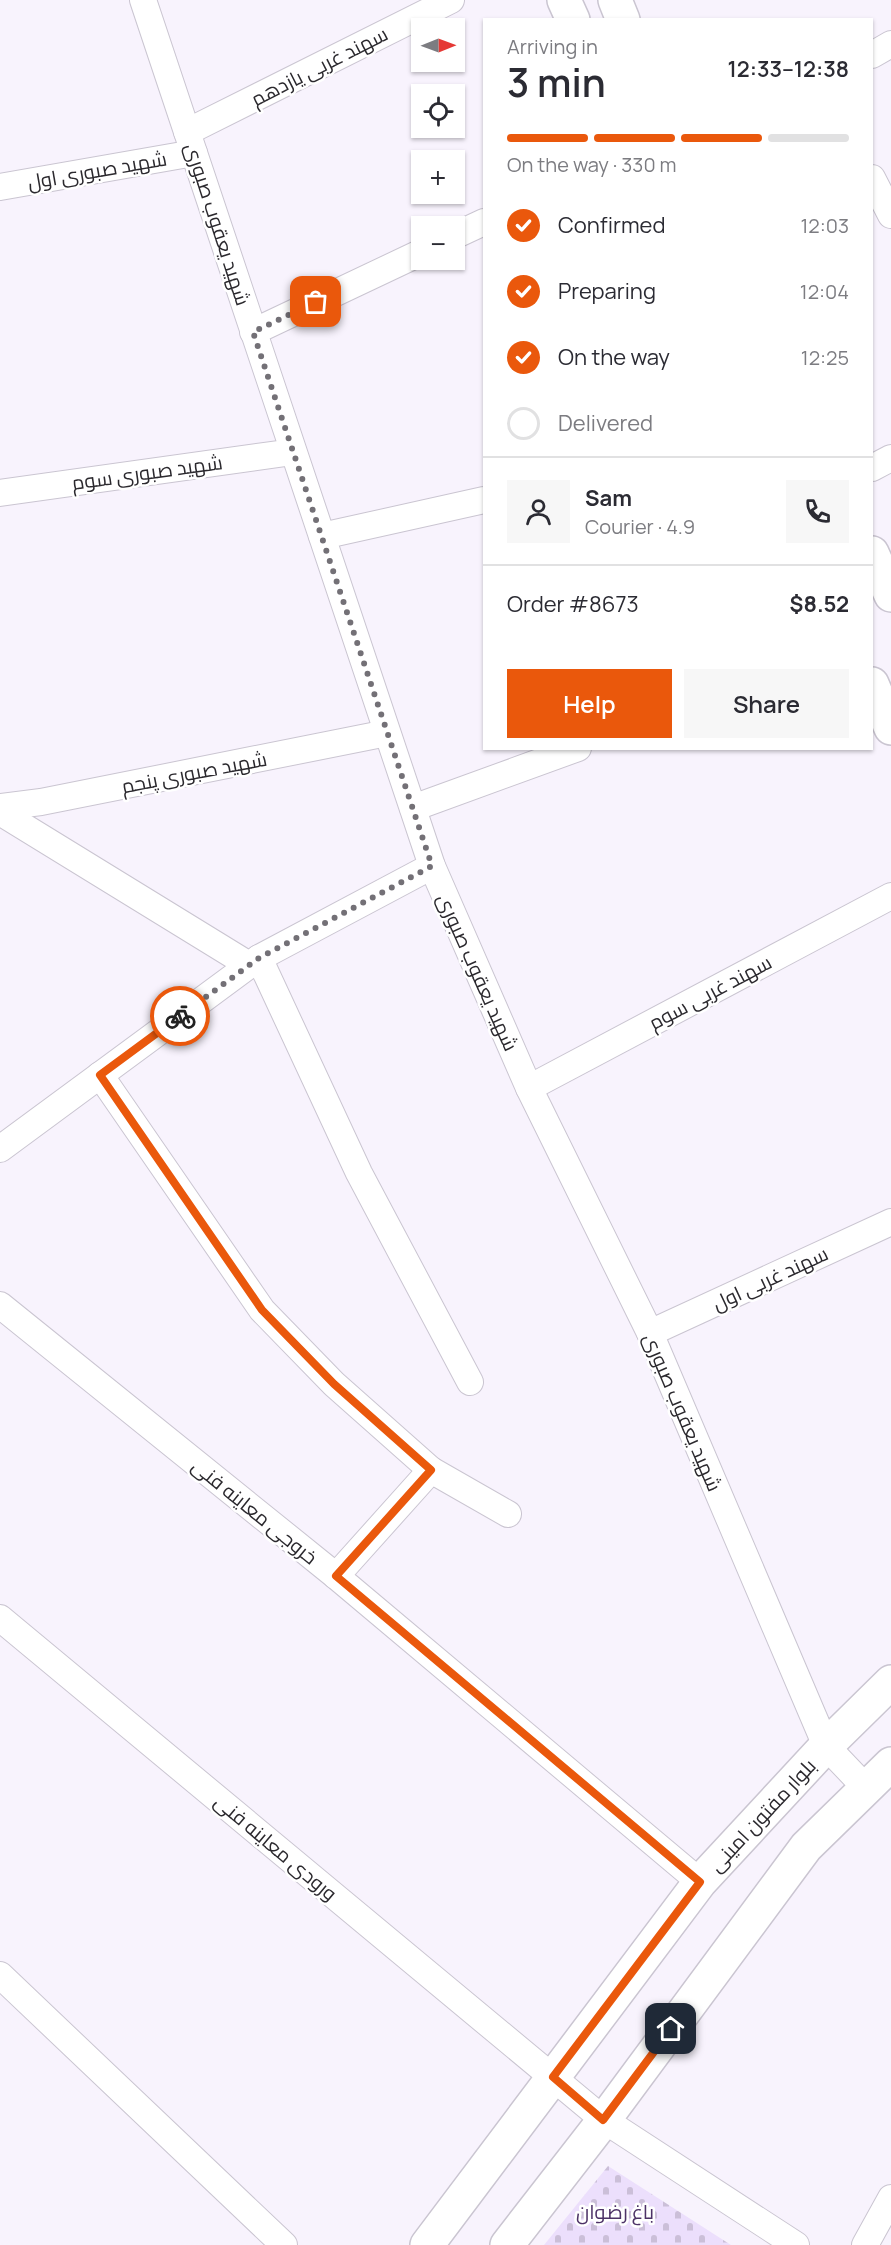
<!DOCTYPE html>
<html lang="en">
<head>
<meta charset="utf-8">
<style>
	body { margin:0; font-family:Manrope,Cairo,sans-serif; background:#f7f7f7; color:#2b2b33; height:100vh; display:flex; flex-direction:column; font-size:22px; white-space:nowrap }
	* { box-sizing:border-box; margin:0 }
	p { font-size:20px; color:#7c7c81 }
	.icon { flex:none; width:33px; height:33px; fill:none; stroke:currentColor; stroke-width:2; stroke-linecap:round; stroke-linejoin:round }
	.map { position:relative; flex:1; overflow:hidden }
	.sheet { position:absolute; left:483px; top:18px; width:390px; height:732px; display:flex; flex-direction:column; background:#fff; border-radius:0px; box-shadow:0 2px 4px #0004 }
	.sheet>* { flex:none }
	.needle { width:39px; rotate:89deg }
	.tools { position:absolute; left:411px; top:18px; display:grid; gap:12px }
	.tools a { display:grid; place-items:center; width:54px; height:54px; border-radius:0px; background:#fff; box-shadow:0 2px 4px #0004; font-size:30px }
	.pin { position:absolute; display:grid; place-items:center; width:51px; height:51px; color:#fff; margin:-26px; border-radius:12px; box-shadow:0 3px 9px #0006 }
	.courier { position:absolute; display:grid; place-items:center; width:60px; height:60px; margin:-30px; border:4px solid #ea580c; border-radius:50%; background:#fff; color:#222; box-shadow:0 2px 8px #0007 }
	.summary em { font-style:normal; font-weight:600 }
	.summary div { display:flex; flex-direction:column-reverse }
	.summary { display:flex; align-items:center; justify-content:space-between; height:102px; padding:0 24px }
	h1 { font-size:39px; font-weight:600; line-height:45px }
	.bar { display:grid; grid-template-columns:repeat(4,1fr); gap:9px 6px; align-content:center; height:72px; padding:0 24px }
	.bar i { height:8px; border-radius:4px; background:#e1e1e2 }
	.bar .on { background:#ea580c }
	.bar p { grid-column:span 4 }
	.line { display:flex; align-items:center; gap:15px; padding:0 24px; border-top:2px solid #e1e1e2 }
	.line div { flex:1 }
	.round { display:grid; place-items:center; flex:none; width:63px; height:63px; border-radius:0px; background:#f7f7f7 }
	ol { padding:0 24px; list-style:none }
	li { display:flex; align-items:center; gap:18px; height:66px }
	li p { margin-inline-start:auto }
	li .icon { padding:6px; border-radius:50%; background:#ea580c; color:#fff; stroke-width:4 }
	li:last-child { color:#7c7c81 }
	li i { width:33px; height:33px; border:3px solid #e1e1e2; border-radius:50% }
	.button { display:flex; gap:12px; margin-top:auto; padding:12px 24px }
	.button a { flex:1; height:69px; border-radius:0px; background:#ea580c; color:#fff; font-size:24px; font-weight:600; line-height:69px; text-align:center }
	.button a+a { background:#f7f7f7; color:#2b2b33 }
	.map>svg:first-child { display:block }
	.cemetery { fill:url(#cemetery-stones) }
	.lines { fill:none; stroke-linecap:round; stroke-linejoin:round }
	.minor-casing { stroke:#cac5d1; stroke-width:28 }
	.tertiary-casing { stroke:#cac5d1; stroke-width:36 }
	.primary-casing { stroke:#cac5d1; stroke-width:36 }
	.minor { stroke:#fff; stroke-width:26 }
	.tertiary { stroke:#fff; stroke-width:33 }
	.primary { stroke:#fff; stroke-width:33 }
	.done { stroke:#737076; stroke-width:6; stroke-dasharray:0 10.8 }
	.route { stroke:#ea580c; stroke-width:8 }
	.labels { text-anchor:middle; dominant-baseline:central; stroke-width:5; stroke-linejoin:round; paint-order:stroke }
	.street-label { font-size:20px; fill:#2b292e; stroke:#fff }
	.park-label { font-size:20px; fill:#4d3267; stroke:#fff }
</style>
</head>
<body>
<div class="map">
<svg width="891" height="2245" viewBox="0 0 891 2245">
	<defs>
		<pattern id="cemetery-stones" width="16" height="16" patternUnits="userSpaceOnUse" patternTransform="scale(1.5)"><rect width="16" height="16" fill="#ecdffc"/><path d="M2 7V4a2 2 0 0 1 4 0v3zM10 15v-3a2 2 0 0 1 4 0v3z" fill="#cbbfd8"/></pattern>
	</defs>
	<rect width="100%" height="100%" fill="#f8f3fd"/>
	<path class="cemetery" d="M608 2166 731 2245H544Z"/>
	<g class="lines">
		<defs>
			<g id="minor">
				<path d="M143 0 432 866 529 1088 650 1333 826 1746 866 1788"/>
				<path d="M872 55 891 44"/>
				<path d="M187 132 451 0"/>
				<path d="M872 178 891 215"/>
				<path d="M0 187 194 153"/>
				<path d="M454 236 484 222"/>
				<path d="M253 332 422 252"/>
				<path d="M872 468 891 458"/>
				<path d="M0 493 293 452"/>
				<path d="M322 536 484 500"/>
				<path d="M0 807 41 802 387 733"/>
				<path d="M413 808 578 748"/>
				<path d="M0 812 249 965"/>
				<path d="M259 958 359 1173 470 1382"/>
				<path d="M100 1075 262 1310 334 1384 431 1470"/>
				<path d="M529 1088 891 896"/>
				<path d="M0 1149 259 958 432 866"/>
				<path d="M0 1305 336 1576 700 1882"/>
				<path d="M650 1333 891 1222"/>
				<path d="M336 1576 431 1470 508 1514"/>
				<path d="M0 1618 604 2120 796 2245"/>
				<path d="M0 1975 284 2245"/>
				<path d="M865 2245 891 2198"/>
			</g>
			<g id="tertiary">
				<path d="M427 2245 700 1882 826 1746 891 1682"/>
				<path d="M507 2245 604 2120 806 1847 891 1764"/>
			</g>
			<g id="primary">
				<path d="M564 0 573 20"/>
				<path d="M615 0 623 20"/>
				<path d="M872 553 891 595"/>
				<path d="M872 684 891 728"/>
			</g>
		</defs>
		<use href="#minor" class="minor-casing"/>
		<use href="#tertiary" class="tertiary-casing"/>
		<use href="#primary" class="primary-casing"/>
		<use href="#minor" class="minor"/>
		<use href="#tertiary" class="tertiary"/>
		<use href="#primary" class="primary"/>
	</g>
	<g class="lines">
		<path class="done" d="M180 1016 259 958 432 866 253 332 316 302"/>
		<path class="route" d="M180 1016 100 1075 262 1310 334 1384 431 1470 336 1576 700 1882 553 2077 603 2120 671 2029"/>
	</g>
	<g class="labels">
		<g class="street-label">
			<text transform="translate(319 66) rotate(-27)">سهند غربی یازدهم</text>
			<text transform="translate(97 170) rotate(-10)">شهید صبوری اول</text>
			<text transform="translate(218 224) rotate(72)">شهید یعقوب صبوری</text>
			<text transform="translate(147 472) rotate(-8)">شهید صبوری سوم</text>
			<text transform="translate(194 772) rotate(-11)">شهید صبوری پنجم</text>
			<text transform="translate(478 972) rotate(66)">شهید یعقوب صبوری</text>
			<text transform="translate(710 992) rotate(-28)">سهند غربی سوم</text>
			<text transform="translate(770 1278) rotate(-25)">سهند غربی اول</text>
			<text transform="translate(683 1412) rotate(67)">شهید یعقوب صبوری</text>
			<text transform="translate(255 1511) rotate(39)">خروجی معاینه فنی</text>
			<text transform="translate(762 1815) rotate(-47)">بلوار مفتون امینی</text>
			<text transform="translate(276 1847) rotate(40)">ورودی معاینه فنی</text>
		</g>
		<g class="park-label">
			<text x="615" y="2211">باغ رضوان</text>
		</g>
	</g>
</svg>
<div class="tools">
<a><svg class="needle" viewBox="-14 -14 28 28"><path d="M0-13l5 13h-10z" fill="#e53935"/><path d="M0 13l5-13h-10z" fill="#7c7c81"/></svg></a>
<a><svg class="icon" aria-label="locate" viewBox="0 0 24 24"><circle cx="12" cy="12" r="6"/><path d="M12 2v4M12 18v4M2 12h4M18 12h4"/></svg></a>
<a>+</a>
<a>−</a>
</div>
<div class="pin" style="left:316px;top:302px;background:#ea580c"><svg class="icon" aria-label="bag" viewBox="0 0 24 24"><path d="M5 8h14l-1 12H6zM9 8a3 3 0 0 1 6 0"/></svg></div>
<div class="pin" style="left:671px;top:2029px;background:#1f2937"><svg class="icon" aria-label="home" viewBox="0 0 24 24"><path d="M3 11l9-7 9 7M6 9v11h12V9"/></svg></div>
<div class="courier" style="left:180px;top:1016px"><svg class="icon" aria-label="bike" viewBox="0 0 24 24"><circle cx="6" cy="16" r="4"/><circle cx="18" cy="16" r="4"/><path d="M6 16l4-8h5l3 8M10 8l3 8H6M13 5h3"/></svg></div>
<section class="sheet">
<div class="summary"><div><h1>3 min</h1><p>Arriving in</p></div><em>12:33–12:38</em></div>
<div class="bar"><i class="on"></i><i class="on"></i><i class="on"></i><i></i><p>On the way · 330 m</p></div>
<ol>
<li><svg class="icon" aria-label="check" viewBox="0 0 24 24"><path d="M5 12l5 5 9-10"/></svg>Confirmed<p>12:03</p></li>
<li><svg class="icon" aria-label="check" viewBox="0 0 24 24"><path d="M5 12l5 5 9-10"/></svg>Preparing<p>12:04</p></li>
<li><svg class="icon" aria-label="check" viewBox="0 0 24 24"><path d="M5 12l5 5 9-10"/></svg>On the way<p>12:25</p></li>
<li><i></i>Delivered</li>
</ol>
<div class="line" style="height:108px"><a class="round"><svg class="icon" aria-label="person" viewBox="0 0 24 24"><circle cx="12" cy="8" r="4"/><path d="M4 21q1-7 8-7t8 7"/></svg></a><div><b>Sam</b><p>Courier · 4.9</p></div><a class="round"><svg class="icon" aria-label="phone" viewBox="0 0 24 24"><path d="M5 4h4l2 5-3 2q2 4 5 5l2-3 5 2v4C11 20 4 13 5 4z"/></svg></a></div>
<div class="line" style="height:78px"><div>Order #8673</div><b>$8.52</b></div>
<div class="button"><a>Help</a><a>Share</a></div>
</section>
</div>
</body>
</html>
